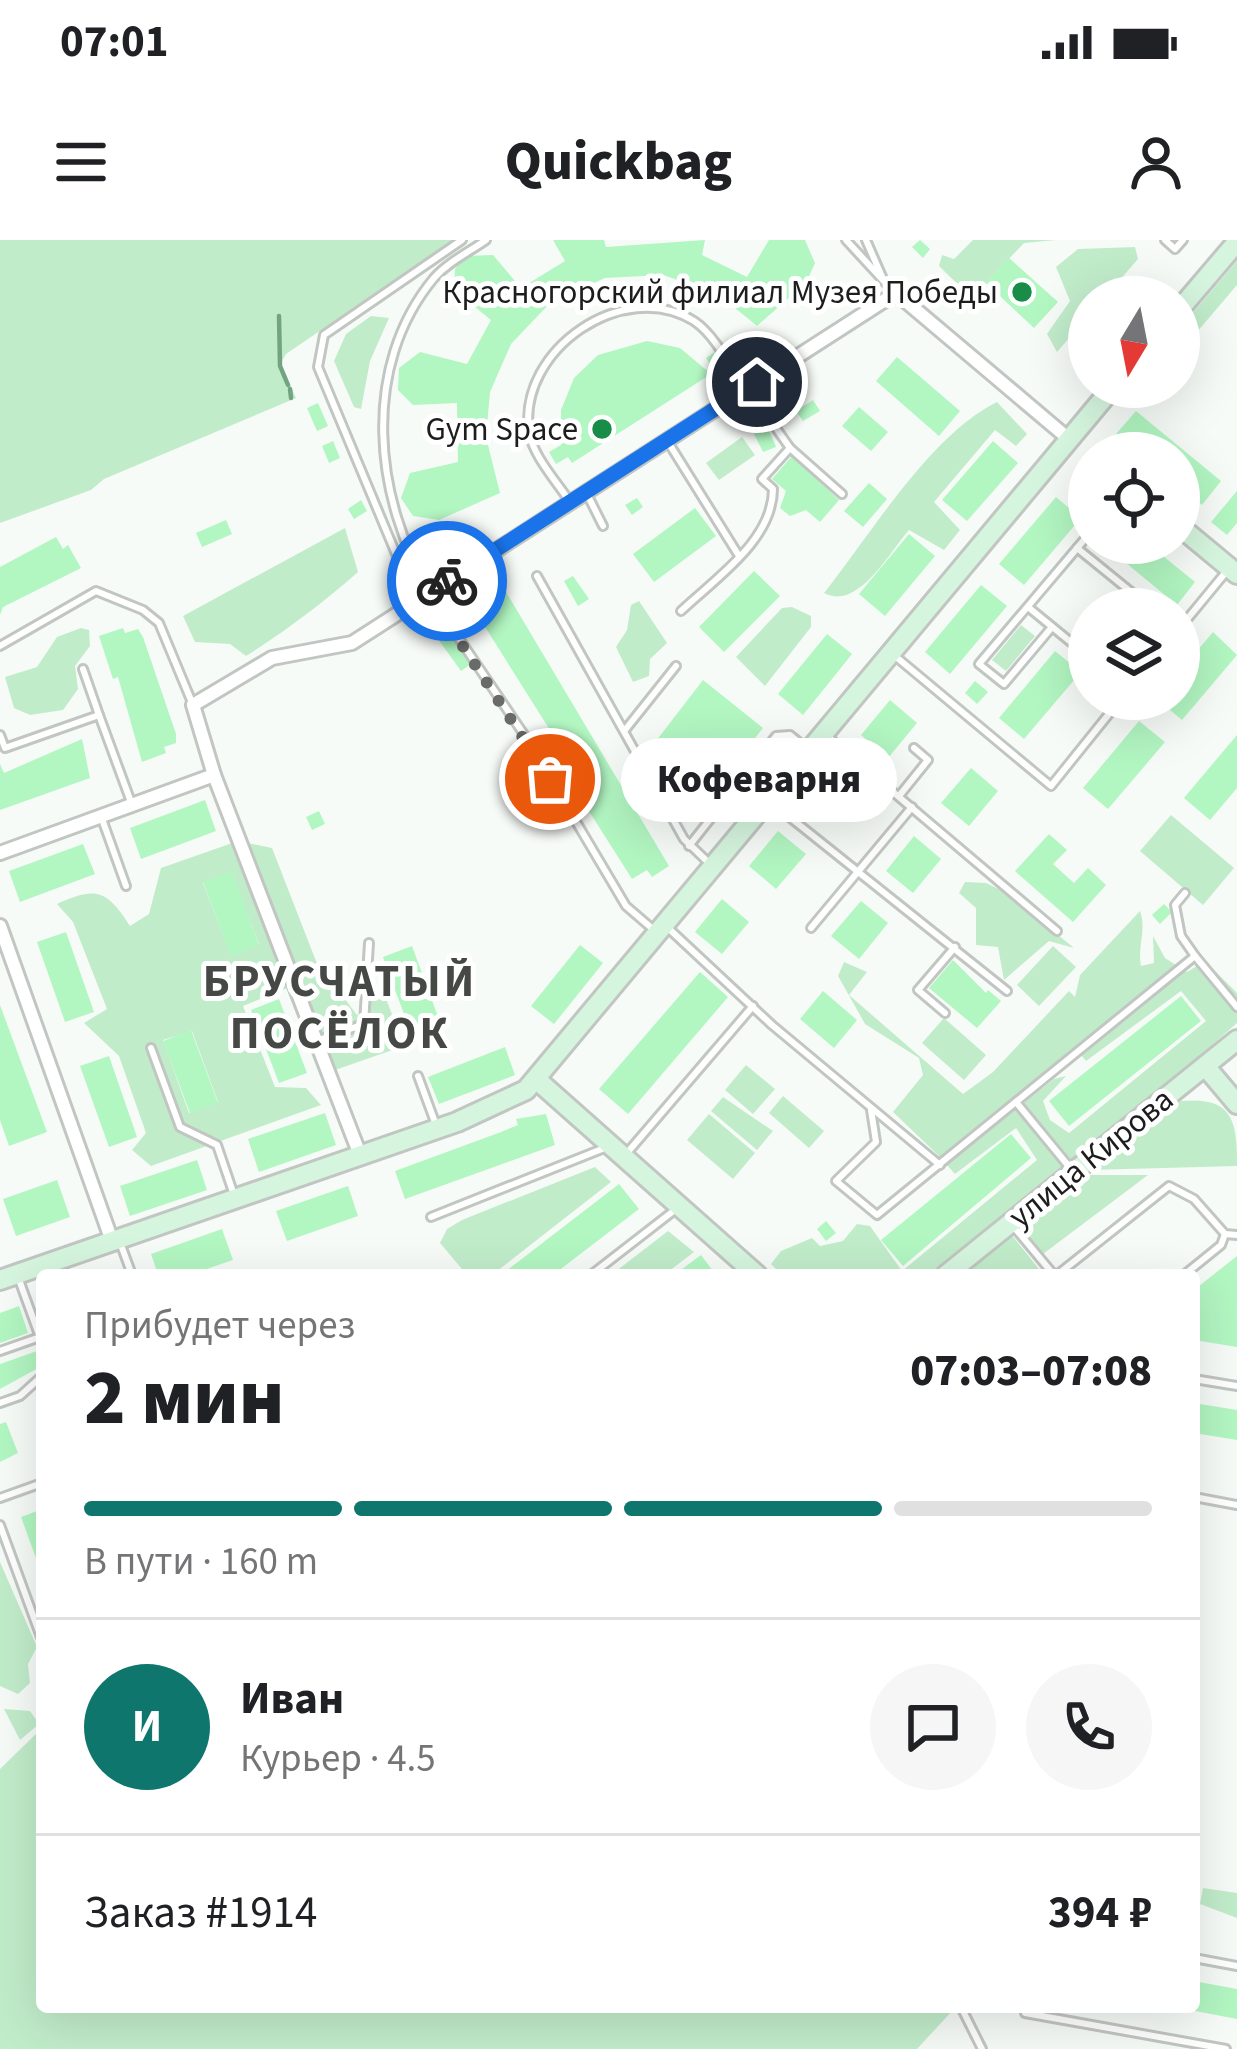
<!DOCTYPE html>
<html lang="ru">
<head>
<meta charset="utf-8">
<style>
	body { margin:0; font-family:"Source Sans 3",sans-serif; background:#f6f6f6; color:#202124; height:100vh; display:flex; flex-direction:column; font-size:45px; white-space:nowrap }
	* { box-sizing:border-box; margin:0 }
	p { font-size:39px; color:#757577 }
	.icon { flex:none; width:66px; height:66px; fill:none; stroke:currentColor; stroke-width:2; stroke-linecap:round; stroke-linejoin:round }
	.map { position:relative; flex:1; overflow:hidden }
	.side { position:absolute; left:36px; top:1029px; width:1164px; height:744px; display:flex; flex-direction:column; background:#fff; border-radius:12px; box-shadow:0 12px 48px #0002 }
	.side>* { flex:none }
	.needle { width:78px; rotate:190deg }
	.tools { position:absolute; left:1068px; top:36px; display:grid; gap:24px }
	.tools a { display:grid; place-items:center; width:132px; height:132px; border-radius:50%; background:#fff; box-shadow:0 12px 48px #0002; font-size:60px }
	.pin { position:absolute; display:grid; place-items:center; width:102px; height:102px; color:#fff; margin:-51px; border:6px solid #fff; border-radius:50%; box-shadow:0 3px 12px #0007 }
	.courier { position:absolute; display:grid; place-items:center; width:120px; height:120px; margin:-60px; border:9px solid #1a73e8; border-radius:50%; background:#fff; color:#222; box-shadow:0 3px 15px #0007 }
	.bubble { position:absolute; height:84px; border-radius:42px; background:#fff; box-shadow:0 12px 48px #0002; font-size:39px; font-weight:800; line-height:84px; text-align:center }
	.head em { font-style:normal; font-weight:800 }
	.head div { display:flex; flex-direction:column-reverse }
	.head { display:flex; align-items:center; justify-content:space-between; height:204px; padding:0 48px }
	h1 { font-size:78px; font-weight:800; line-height:90px }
	.bar { display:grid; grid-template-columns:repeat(4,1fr); gap:18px 12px; align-content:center; height:144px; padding:0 48px }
	.bar i { height:15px; border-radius:9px; background:#e0e0e0 }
	.bar .active { background:#0f766e }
	.bar p { grid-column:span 4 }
	.line { display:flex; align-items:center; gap:30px; padding:0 48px; border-top:3px solid #e0e0e0 }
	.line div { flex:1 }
	.round { display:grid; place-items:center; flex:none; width:126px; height:126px; border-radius:63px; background:#f6f6f6 }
	.status { display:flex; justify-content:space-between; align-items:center; height:84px; padding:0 60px; background:#fff; direction:ltr }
	.status svg { height:33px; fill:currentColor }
	header { display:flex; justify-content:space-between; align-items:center; height:156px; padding:0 48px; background:#fff; font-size:54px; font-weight:800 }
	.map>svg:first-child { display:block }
	.green { fill:#c1ecca; fill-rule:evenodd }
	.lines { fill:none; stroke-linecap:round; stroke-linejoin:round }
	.stream { stroke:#74a37f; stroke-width:4.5 }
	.building { fill:#b2f6c2 }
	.lane-casing { stroke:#c2c6c2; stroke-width:12 }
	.street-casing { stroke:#c2c6c2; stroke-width:18 }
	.secondary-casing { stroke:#c2c6c2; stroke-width:24 }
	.lane { stroke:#fff; stroke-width:6 }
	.street { stroke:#fff; stroke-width:12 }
	.secondary { stroke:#d5f5de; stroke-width:18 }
	.done { stroke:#696b69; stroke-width:12; stroke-dasharray:0 21.6 }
	.route { stroke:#1a73e8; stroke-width:15 }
	.poi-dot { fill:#178d47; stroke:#fff; stroke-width:4.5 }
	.labels { text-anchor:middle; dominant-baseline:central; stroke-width:10; stroke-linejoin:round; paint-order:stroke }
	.poi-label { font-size:33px; fill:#1c1d1c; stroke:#fff; text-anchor:end }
	.street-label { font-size:33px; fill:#1c1d1c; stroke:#fff }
	.district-label { font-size:45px; font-weight:bold; letter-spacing:3px; fill:#454845; stroke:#fff }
</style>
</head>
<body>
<div class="status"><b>07:01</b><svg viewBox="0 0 49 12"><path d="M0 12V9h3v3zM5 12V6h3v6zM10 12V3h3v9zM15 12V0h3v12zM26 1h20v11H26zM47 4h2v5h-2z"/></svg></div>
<header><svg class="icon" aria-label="menu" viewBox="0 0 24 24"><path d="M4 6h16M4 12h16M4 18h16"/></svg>Quickbag<svg class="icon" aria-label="person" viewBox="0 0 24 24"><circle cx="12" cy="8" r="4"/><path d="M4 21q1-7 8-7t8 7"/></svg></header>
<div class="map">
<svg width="1237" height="1809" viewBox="0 0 1237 1809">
	<rect width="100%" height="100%" fill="#f7fbf7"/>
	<g class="green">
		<path d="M0 0H453L286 114 281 123 296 158 104 239 91 250 0 283Z"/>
		<path d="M973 0H1056L1024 3 986 43 987 58 981 67 939 26 942 15 954 19Z"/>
		<path d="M1135 7 1138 19 1105 57H1089V75L1057 112 1047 94 1070 61 1056 27 1078 9Z"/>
		<path d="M1237 21V45L1179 113V89Z"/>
		<path d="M371 76 389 78 370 121 361 169 354 167 334 121 346 94Z"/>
		<path d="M997 162 1027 194 1016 206 995 190 934 262 960 290 944 310 909 290C889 313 858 371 824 353 871 294 930 195 997 162Z"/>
		<path d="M742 197 755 215 719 240 706 223Z"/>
		<path d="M345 288 358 332C324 362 286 391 246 416L230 404 195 402 183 376Z"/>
		<path d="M639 361 667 403 650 419 649 436 633 442 616 407 627 390 631 365Z"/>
		<path d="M792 367 811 376V387L765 446 736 417 782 368Z"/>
		<path d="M1021 385 1035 396 1006 431 992 420Z"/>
		<path d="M81 388 89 390 90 406 75 426 78 449 63 470 30 475 14 468 5 437 37 427 57 397Z"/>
		<path d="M1171 575 1234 628 1203 665 1140 611Z"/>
		<path d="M238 601 272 608 316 721 357 775 382 748 404 806 335 830 303 742 243 766 275 847 306 848 321 865 151 926 132 910 146 893 119 816 84 783 107 769 73 682 57 664C96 646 107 650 130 686L149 674 161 628ZM231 632 259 704 231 715 203 643ZM192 791 218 862 189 873 163 800Z"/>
		<path d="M965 642 986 643 1007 653 1074 708 1049 701 1004 740 998 707 976 705V668L959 653Z"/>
		<path d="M1140 671C1147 691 1137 705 1141 726L1154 723 1153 696 1165 718 1187 732 1205 721 1237 753V783L1084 918 938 1035H782L771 1024 781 1011 812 998 820 1006 843 1001 857 984 870 986 902 1031 1037 920 1016 888 955 934 946 924 1054 839 1066 836 1043 861 1050 880 1069 893 1206 781 1181 751 1086 821 1076 809 940 917 893 872 923 835 919 818 865 784 838 736 844 722 867 732 849 755 963 854 993 832 1069 751 1075 757 1080 735Z"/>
		<path d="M1053 706 1076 727 1039 766 1017 745Z"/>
		<path d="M944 778 986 815 964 840 922 803Z"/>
		<path d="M746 825 775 849 753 874 725 850Z"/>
		<path d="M783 856 824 891 809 908 769 873Z"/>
		<path d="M723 857 773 891 757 910 711 871Z"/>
		<path d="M1181 861C1234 856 1237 882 1237 926L1090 930Z"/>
		<path d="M709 874 755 913 733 939 687 900Z"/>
		<path d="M595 927 611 942 492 1035 462 1029 440 1003 447 989 462 980Z"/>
		<path d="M1083 935H1148L1043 1014 1021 987Z"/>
		<path d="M668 991 694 1012 664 1035H611Z"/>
		<path d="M1011 994 1043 1034 961 1035Z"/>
		<path d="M0 1322 37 1407 28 1424 30 1443 18 1454 0 1446Z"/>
		<path d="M4 1469 30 1471 39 1484 20 1500Z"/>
		<path d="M42 1488V1767L953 1770 917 1809H0V1529Z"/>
		<path d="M1203 1648 1237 1653V1678L1200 1664Z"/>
	</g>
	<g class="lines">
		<g class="stream">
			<path d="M279 76 280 126 288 145"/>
			<path d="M290 149 291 158"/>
		</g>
	</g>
	<g class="building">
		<path d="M553 0H604L606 7 705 0 702 15 747 37 769 0H805L815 23 806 43 757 86 718 54 663 35 605 38 551 62 511 104 490 152 486 197 500 253 439 280 413 276 401 258 410 233 458 222 457 163 413 165 398 150 399 128 420 112 467 124 491 80 454 50 455 29 466 16 493 15 521 48 565 21Z"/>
		<path d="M920 0 930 9 923 18 912 7Z"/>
		<path d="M1009 18 1058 62 1034 88 986 43Z"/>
		<path d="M1089 96V135L1070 119Z"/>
		<path d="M647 101 680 108 711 134 572 223 568 217 556 224 549 212 561 205V170L574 138 598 115Z"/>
		<path d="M715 112 724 126 715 132 706 118Z"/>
		<path d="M897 117 960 171 939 196 876 141Z"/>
		<path d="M813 160 820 171 803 181 796 171Z"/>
		<path d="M318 163 328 186 317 191 307 168Z"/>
		<path d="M859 167 888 192 871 211 842 186Z"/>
		<path d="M1136 171 1221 241 1202 265 1179 246V213H1139L1116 194Z"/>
		<path d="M768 188 776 207 763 212 754 194Z"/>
		<path d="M333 201 340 218 329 223 322 206Z"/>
		<path d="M993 201 1018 223 967 281 942 260Z"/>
		<path d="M792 216 839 260 820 282 806 270 790 276 780 268 786 251 772 239Z"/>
		<path d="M869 243 887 259 863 287 844 271Z"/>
		<path d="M1237 251V283L1227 295 1211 282Z"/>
		<path d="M1056 257 1081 278 1024 345 999 324Z"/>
		<path d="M637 258 643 267 632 275 625 265Z"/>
		<path d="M361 260 367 271 354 279 348 269Z"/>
		<path d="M695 268 716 296 654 342 633 314Z"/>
		<path d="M226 280 232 294 202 307 196 293Z"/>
		<path d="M909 294 935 316 885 376 859 354Z"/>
		<path d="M56 297 63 309 68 305 81 328 3 367 0 375V327Z"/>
		<path d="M1124 303H1147L1195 342 1177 365 1115 314Z"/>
		<path d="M754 331 780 356 724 412 699 387Z"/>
		<path d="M573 336 589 359 578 366 564 341Z"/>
		<path d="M981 345 1007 366 950 434 925 412Z"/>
		<path d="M506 352 669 626 652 637 647 630 632 639 556 519 565 514 475 371Z"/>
		<path d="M443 385 471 424 461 431 433 392Z"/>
		<path d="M123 388 125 393 138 389 143 397 176 494V503L164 507 166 513 142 522 118 437 113 439 99 396Z"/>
		<path d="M1213 392 1237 415 1182 480 1157 459H1179V432Z"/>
		<path d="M827 394 852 414 803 475 778 454Z"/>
		<path d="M1055 411 1081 432 1024 499 999 478Z"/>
		<path d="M703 440 763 488 707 559 676 534 684 523 656 501Z"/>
		<path d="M975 441 988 452 977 464 965 453Z"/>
		<path d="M890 460 917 483 888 518 861 495Z"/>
		<path d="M1139 481 1165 502 1108 569 1083 548Z"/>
		<path d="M1237 495V548L1210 580 1184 558Z"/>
		<path d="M82 499 90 538 0 570V524L4 533Z"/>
		<path d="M971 528 998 551 969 586 941 563Z"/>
		<path d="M205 560 216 591 141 619 130 588Z"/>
		<path d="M319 571 325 584 312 590 306 577Z"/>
		<path d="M778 591 806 614 776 649 749 626Z"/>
		<path d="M1049 594 1067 610 1053 624 1074 643 1088 628 1106 645 1073 682 1015 631Z"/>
		<path d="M914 596 941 619 913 653 886 631Z"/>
		<path d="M83 604 95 634 20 662 9 631Z"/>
		<path d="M232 631 259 705 231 716 203 642Z"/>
		<path d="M722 659 749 682 722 714 695 692Z"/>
		<path d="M861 661 888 683 859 719 831 696Z"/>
		<path d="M1164 664 1172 672 1160 684 1152 675Z"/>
		<path d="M66 692 94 772 65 782 37 702Z"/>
		<path d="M580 705 603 723 554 784 531 766Z"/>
		<path d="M412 706 440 782 411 793 383 717Z"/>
		<path d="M953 720 986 753 988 750 1001 761 977 788 929 748Z"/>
		<path d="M700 732 728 757 628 874 599 849Z"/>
		<path d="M823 751 857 780 834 808 800 779Z"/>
		<path d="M1181 756 1201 781 1069 886 1049 861Z"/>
		<path d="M279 759 307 833 279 843 251 770Z"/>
		<path d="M0 765 47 892 9 906 0 880Z"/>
		<path d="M191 790 218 863 190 873 163 801Z"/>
		<path d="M505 807 515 835 439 864 428 837Z"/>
		<path d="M109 816 137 897 109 907 80 826Z"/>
		<path d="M325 873 336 905 259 932 248 899Z"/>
		<path d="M546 874 555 905 405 959 395 931 501 892 518 885 516 879Z"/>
		<path d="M1011 894 1031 918 903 1026 881 1000Z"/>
		<path d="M197 920 207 950 130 976 120 946Z"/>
		<path d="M57 940 70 977 16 996 3 959Z"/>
		<path d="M619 944 639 969 553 1035H501Z"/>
		<path d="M348 946 358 976 287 1001 276 971Z"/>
		<path d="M826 981 836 993 826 1001 817 989Z"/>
		<path d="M222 989 233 1020 189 1035H158L151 1014Z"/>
		<path d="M701 1015 716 1035H674Z"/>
		<path d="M1237 1016V1107L1194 1100V1050Z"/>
		<path d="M19 1066 28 1093 0 1103V1073Z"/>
		<path d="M37 1111 42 1126 0 1149V1124Z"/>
		<path d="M1194 1163 1237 1170V1200L1194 1193Z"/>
		<path d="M6 1182 18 1213 0 1222V1184Z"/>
		<path d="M42 1269V1332H41L21 1277Z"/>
		<path d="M1194 1741 1237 1749V1779L1185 1769 1194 1767Z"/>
	</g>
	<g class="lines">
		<defs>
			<g id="lane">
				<path d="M846 0 893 51"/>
				<path d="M866 0 883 39"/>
				<path d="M1165 0 1175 9 1183 0"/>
				<path d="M749 150 790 208 842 254"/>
				<path d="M668 202 739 316"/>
				<path d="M586 252 603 286"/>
				<path d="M570 262C557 242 532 215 529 191 518 110 623 37 694 81 715 95 730 126 743 147"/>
				<path d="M1077 308 1152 369"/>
				<path d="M537 336 684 599 711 625"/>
				<path d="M430 351C374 259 360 127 434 38 448 22 469 12 486 0"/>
				<path d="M429 354 527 499 626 666 655 691"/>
				<path d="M420 358 396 314 318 127 324 95 462 0"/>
				<path d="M420 363 438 389"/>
				<path d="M1028 367 1089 417"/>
				<path d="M681 371C716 338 773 300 773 249L762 239 790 208"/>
				<path d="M1052 387 1004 444 979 424 1089 294"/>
				<path d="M1179 389 1226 332"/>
				<path d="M0 406 96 351 143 370 159 383 193 465"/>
				<path d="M895 416 1051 546 1121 459"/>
				<path d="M83 429 99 475"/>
				<path d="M625 490 676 426"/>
				<path d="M0 495 5 508 99 475 131 562"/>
				<path d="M827 496 1057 691"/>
				<path d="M899 556 928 520 914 508"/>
				<path d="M772 563 1007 751"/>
				<path d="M102 579 126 646"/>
				<path d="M689 606 776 496 790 495 806 508"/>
				<path d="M1185 653 1175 665 1181 696 1195 716"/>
				<path d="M667 687 772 785 940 925"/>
				<path d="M811 688 912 567"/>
				<path d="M945 773 918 750 955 707"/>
				<path d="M316 801 364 784 369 703"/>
				<path d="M151 808 180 887 217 905 234 955"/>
				<path d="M418 836 436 885"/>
				<path d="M1016 862 1071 929"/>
				<path d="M871 870 876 902 836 941 877 975 1195 716 1237 767"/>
				<path d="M627 913 753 766"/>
				<path d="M431 977 607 907"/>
				<path d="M1014 987 1054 1035"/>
				<path d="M121 1005 132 1035"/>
				<path d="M591 1035 676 969"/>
				<path d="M1057 1035 1169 946 1194 959 1225 994 1237 995"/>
				<path d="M1184 1035 1221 1005 1225 994"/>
				<path d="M18 1037 42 1103"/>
				<path d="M0 1111 40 1097"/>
				<path d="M1194 1139 1237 1146"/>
				<path d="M0 1163 20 1156 42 1136"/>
				<path d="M1194 1257 1237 1265"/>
				<path d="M0 1258 42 1243"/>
				<path d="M0 1285 42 1400"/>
				<path d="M1194 1718 1237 1726"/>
				<path d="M961 1767 982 1809"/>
				<path d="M1025 1773 1226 1809"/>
			</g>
			<g id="street">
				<path d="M214 535 360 915"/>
				<path d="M0 613 214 535 193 465 272 418 352 403 896 53 1070 200"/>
				<path d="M0 686 112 1001"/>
			</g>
			<g id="secondary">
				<path d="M1179 70 1237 2"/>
				<path d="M1179 286 1237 334"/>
				<path d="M1205 826 1237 864"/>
				<path d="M537 840 757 1035"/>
				<path d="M946 1035 1237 800"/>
				<path d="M0 1040 457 882 526 850 1113 147"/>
			</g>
		</defs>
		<use href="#lane" class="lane-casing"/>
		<use href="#street" class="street-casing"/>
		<use href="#secondary" class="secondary-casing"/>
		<use href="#lane" class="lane"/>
		<use href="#street" class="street"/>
		<use href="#secondary" class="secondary"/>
	</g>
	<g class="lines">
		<path class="done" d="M447 341 428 353 550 539"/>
		<path class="route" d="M447 341 757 142"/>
	</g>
	<g class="poi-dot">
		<circle cx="1022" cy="52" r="12"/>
		<circle cx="602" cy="189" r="12"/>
	</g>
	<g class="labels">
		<g class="poi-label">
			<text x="998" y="52">Красногорский филиал Музея Победы</text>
			<text x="578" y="189">Gym Space</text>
		</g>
		<g class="street-label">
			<text transform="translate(1091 918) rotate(-39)">улица Кирова</text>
		</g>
		<g class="district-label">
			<text x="340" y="742">БРУСЧАТЫЙ<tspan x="340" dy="52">ПОСЁЛОК</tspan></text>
		</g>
	</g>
</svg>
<div class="tools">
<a><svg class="needle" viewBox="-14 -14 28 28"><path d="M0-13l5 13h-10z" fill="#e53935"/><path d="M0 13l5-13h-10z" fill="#757577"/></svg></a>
<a><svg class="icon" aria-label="locate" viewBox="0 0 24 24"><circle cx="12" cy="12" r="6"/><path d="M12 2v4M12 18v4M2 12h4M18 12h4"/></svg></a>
<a><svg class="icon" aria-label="layers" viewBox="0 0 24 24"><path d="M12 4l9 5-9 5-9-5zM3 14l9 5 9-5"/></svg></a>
</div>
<div class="pin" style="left:550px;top:539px;background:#ea580c"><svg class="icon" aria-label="bag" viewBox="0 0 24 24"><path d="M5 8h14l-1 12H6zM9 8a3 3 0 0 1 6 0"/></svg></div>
<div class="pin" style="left:757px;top:142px;background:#1f2937"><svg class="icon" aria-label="home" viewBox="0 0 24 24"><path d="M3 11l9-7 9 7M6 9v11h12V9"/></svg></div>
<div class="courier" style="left:447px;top:341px"><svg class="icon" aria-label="bike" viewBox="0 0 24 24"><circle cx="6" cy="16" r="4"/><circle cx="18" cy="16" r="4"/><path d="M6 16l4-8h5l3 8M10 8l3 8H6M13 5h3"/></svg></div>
<div class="bubble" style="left:621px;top:498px;width:276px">Кофеварня</div>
<section class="side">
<div class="head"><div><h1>2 мин</h1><p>Прибудет через</p></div><em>07:03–07:08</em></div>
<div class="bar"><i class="active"></i><i class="active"></i><i class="active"></i><i></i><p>В пути · 160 m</p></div>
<div class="line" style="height:216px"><b class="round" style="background:#0f766e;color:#fff">И</b><div><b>Иван</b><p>Курьер · 4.5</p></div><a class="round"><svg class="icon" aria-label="chat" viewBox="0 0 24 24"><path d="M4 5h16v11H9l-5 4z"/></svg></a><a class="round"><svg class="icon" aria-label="phone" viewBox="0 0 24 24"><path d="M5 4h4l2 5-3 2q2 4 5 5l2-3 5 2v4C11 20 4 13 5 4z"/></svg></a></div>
<div class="line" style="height:156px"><div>Заказ #1914</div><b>394 ₽</b></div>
</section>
</div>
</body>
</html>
